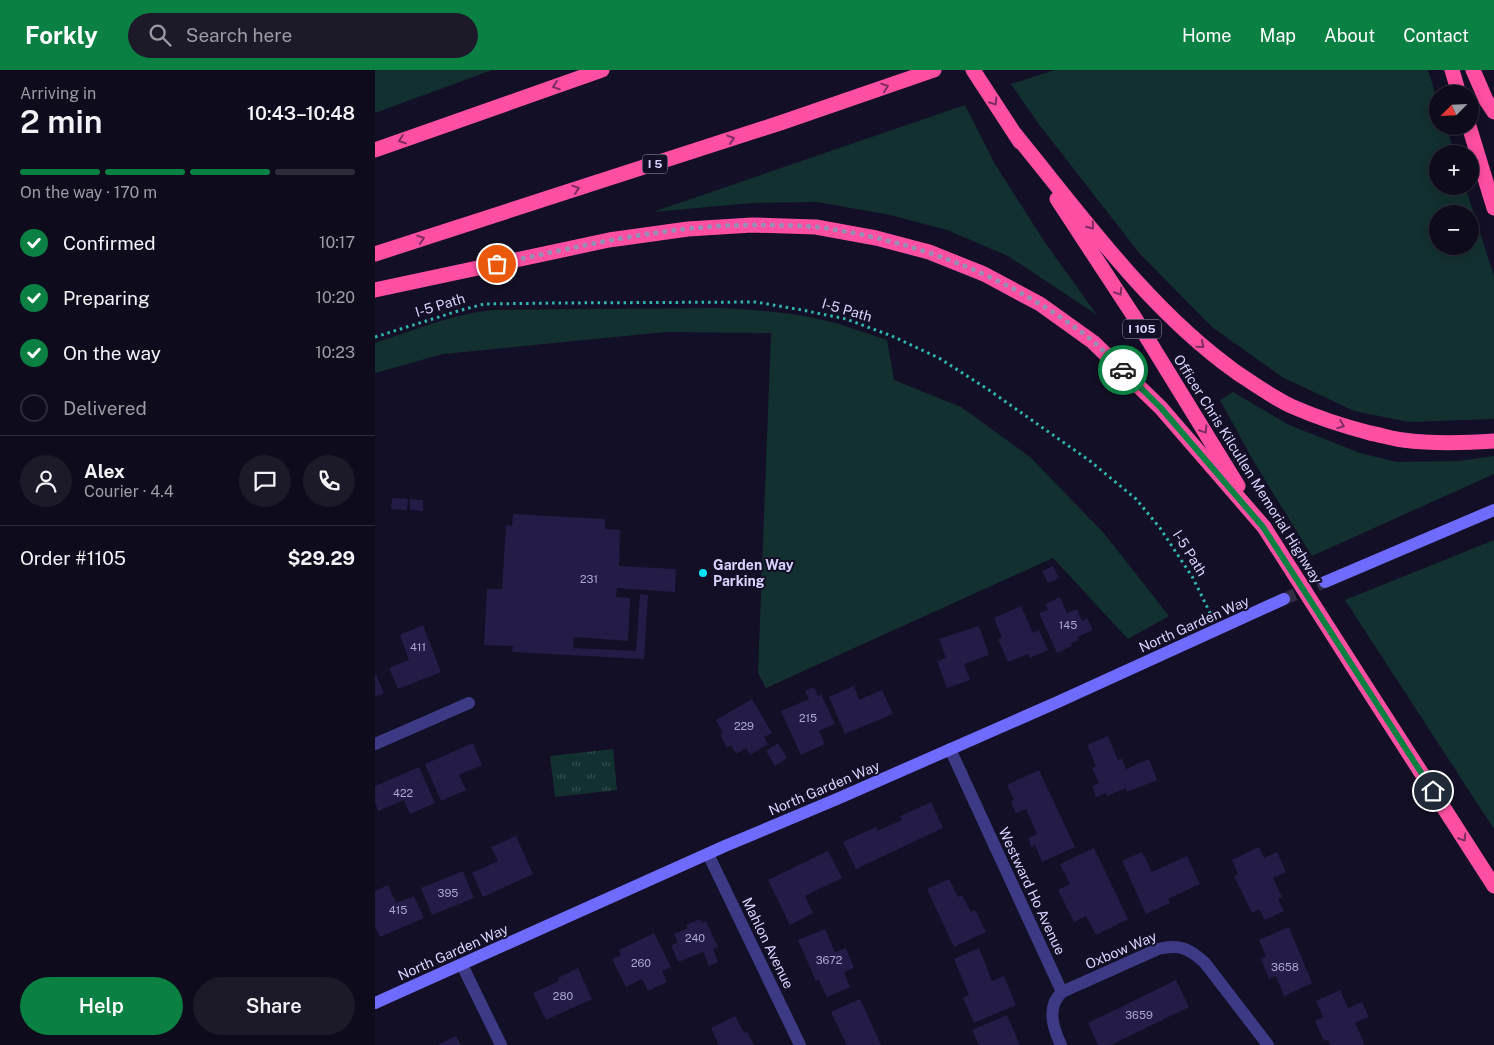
<!DOCTYPE html>
<html lang="en">
<head>
<meta charset="utf-8">
<style>
	body { margin:0; font-family:"Public Sans",sans-serif; background:#1c1929; color:#f1f3f6; height:100vh; display:flex; flex-direction:column; font-size:19px; white-space:nowrap }
	* { box-sizing:border-box; margin:0 }
	p { font-size:16px; color:#9b9ba3 }
	.icon { flex:none; width:28px; height:28px; fill:none; stroke:currentColor; stroke-width:2; stroke-linecap:round; stroke-linejoin:round }
	.map { position:relative; flex:1; overflow:hidden }
	.drawer { display:flex; flex-direction:column; background:#0e0b1c; width:375px }
	.drawer>* { flex:none }
	.needle { width:32px; rotate:246deg }
	.fabs { position:absolute; left:1054px; top:15px; display:grid; gap:10px }
	.fabs a { display:grid; place-items:center; width:50px; height:50px; border-radius:50%; background:#0e0b1c; box-shadow:0 2px 12px #0003,0 0 0 1px #2e2b3b; font-size:25px }
	.pin { position:absolute; display:grid; place-items:center; width:42px; height:42px; color:#fff; margin:-21px; border:2px solid #fff; border-radius:50%; box-shadow:0 1px 5px #0007 }
	.courier { position:absolute; display:grid; place-items:center; width:50px; height:50px; margin:-25px; border:4px solid #0b8043; border-radius:50%; background:#fff; color:#222; box-shadow:0 1px 6px #0007 }
	.overview em { font-style:normal; font-weight:600 }
	.overview div { display:flex; flex-direction:column-reverse }
	.overview { display:flex; align-items:center; justify-content:space-between; height:85px; padding:0 20px }
	h1 { font-size:32px; font-weight:600; line-height:38px }
	.bar { display:grid; grid-template-columns:repeat(4,1fr); gap:8px 5px; align-content:center; height:60px; padding:0 20px }
	.bar i { height:6px; border-radius:4px; background:#2e2b3b }
	.bar .selected { background:#0b8043 }
	.bar p { grid-column:span 4 }
	.line { display:flex; align-items:center; gap:12px; padding:0 20px; border-top:1px solid #2e2b3b }
	.line div { flex:1 }
	.round { display:grid; place-items:center; flex:none; width:52px; height:52px; border-radius:26px; background:#1c1929 }
	ol { padding:0 20px; list-style:none }
	li { display:flex; align-items:center; gap:15px; height:55px }
	li p { margin-inline-start:auto }
	li .icon { padding:5px; border-radius:50%; background:#0b8043; color:#fff; stroke-width:4 }
	li:last-child { color:#9b9ba3 }
	li i { width:28px; height:28px; border:2px solid #2e2b3b; border-radius:50% }
	.cta { display:flex; gap:10px; margin-top:auto; padding:10px 20px }
	.cta a { flex:1; height:58px; border-radius:30px; background:#0b8043; color:#fff; font-size:20px; font-weight:600; line-height:58px; text-align:center }
	.cta a+a { background:#1c1929; color:#f1f3f6 }
	header { display:flex; align-items:center; gap:30px; box-sizing:border-box; height:70px; padding:0 25px; background:#0b8043; color:#fff }
	header strong { font-size:24px }
	nav { display:flex; gap:28px; margin-inline-start:auto; font-size:18px }
	.search { width:350px; height:45px; background:#1c1929; display:flex; align-items:center; gap:12px; box-sizing:border-box; padding:0 18px; border-radius:28px; color:#9b9ba3; font-size:19px }
	main { display:flex; flex:1; min-height:0 }
	.map>svg:first-child { display:block }
	.grass { fill:#12302f; fill-rule:evenodd }
	.park { fill:url(#park-tufts) }
	.building { fill:#241b47 }
	.lines { fill:none; stroke-linecap:round; stroke-linejoin:round }
	.secondary-tunnel { stroke:#312d47; stroke-width:12; stroke-dasharray:12 6; stroke-linecap:butt }
	.path { stroke:#2fb8b0; stroke-width:3; stroke-dasharray:2.5 4; stroke-linecap:butt }
	.street { stroke:#3d3a85; stroke-width:12 }
	.secondary { stroke:#6f6bff; stroke-width:12 }
	.highway { stroke:#ff4fa3; stroke-width:15 }
	.highway-bridge { stroke:#ff4fa3; stroke-width:15 }
	.oneway { stroke:#7d2c5e }
	.done { stroke:#948fb3; stroke-width:5; stroke-dasharray:0 9 }
	.route { stroke:#0b8043; stroke-width:6 }
	.poi-dot { fill:#00e5ff; stroke:#130f26; stroke-width:2 }
	.labels { text-anchor:middle; dominant-baseline:central; stroke-width:4; stroke-linejoin:round; paint-order:stroke }
	.number-label { font-size:11px; fill:#aca6d1 }
	.shield { fill:#130f26; stroke:#9e99be; stroke-width:1 }
	.shield-label { font-size:12px; font-weight:bold; fill:#d9d4ff }
	.street-label { font-size:14px; fill:#d9d4ff; stroke:#130f26 }
	.poi-label { font-size:14px; font-weight:bold; fill:#d9d4ff; stroke:#130f26; text-anchor:start }
</style>
</head>
<body>
<header>
<strong>Forkly</strong>
<div class="search"><svg class="icon" aria-label="search" viewBox="0 0 24 24"><circle cx="10" cy="10" r="6"/><path d="M15 15l6 6"/></svg>Search here</div>
<nav><a>Home</a><a>Map</a><a>About</a><a>Contact</a></nav>
</header>
<main>
<section class="drawer">
<div class="overview"><div><h1>2 min</h1><p>Arriving in</p></div><em>10:43–10:48</em></div>
<div class="bar"><i class="selected"></i><i class="selected"></i><i class="selected"></i><i></i><p>On the way · 170 m</p></div>
<ol>
<li><svg class="icon" aria-label="check" viewBox="0 0 24 24"><path d="M5 12l5 5 9-10"/></svg>Confirmed<p>10:17</p></li>
<li><svg class="icon" aria-label="check" viewBox="0 0 24 24"><path d="M5 12l5 5 9-10"/></svg>Preparing<p>10:20</p></li>
<li><svg class="icon" aria-label="check" viewBox="0 0 24 24"><path d="M5 12l5 5 9-10"/></svg>On the way<p>10:23</p></li>
<li><i></i>Delivered</li>
</ol>
<div class="line" style="height:90px"><a class="round"><svg class="icon" aria-label="person" viewBox="0 0 24 24"><circle cx="12" cy="8" r="4"/><path d="M4 21q1-7 8-7t8 7"/></svg></a><div><b>Alex</b><p>Courier · 4.4</p></div><a class="round"><svg class="icon" aria-label="chat" viewBox="0 0 24 24"><path d="M4 5h16v11H9l-5 4z"/></svg></a><a class="round"><svg class="icon" aria-label="phone" viewBox="0 0 24 24"><path d="M5 4h4l2 5-3 2q2 4 5 5l2-3 5 2v4C11 20 4 13 5 4z"/></svg></a></div>
<div class="line" style="height:65px"><div>Order #1105</div><b>$29.29</b></div>
<div class="cta"><a>Help</a><a>Share</a></div>
</section>
<div class="map">
<svg width="1119" height="975" viewBox="0 0 1119 975">
	<defs>
		<pattern id="park-tufts" width="24" height="20" patternUnits="userSpaceOnUse" patternTransform="scale(1.25)"><rect width="24" height="20" fill="#12302f"/><path d="M3 7l-1-3M5 7V3M7 7l1-3M15 17l-1-3M17 17v-4M19 17l1-3" fill="none" stroke="#344d4e"/></pattern>
	</defs>
	<rect width="100%" height="100%" fill="#130f26"/>
	<g class="grass">
		<path d="M0 0H117L0 43Z"/>
		<path d="M680 0H1053L1062 29V56H1071L1080 84H1062V116H1090L1119 206V349L1034 352 979 341 907 307 837 257 765 184 663 53 636 14ZM1062 144H1095V176H1062Z"/>
		<path d="M590 35 620 94 669 171 722 245 633 186 572 160 515 145 442 132 377 133 278 142Z"/>
		<path d="M345 238C385 240 425 243 464 254 480 259 496 265 512 270L519 310 586 337 655 387 728 462 794 546 753 569 678 488 391 618 383 603 396 263 291 262 68 284 0 303V273C39 260 78 244 118 240Z"/>
		<path d="M858 322 914 355 985 383 1022 392 1084 391 1119 386V404L937 486 879 392 845 330Z"/>
		<path d="M1119 470V759L970 530Z"/>
	</g>
	<path class="park" d="M238 679 242 720 180 727 175 686Z"/>
	<g class="building">
		<path d="M17 428 33 429 32 440 16 439Z"/>
		<path d="M35 429 48 430V441L35 440Z"/>
		<path d="M138 444 230 449V459L245 460 244 496 301 499 300 522 242 518 241 527 255 528 253 571 199 567 198 578 261 581 265 524 273 525 269 589 137 582 138 576 109 575 112 519H127L131 455 137 456Z"/>
		<path d="M678 496 684 508 673 513 667 501Z"/>
		<path d="M685 527 692 543 702 539 707 551 712 548 718 560 702 567 704 570 696 573 697 576 682 583 664 543 673 540 670 534Z"/>
		<path d="M646 536 658 563 664 560 673 580 655 588 653 584 633 592 623 569 627 568 619 548Z"/>
		<path d="M48 555 66 602 23 619 14 598 34 590 25 565Z"/>
		<path d="M604 556 614 585 589 594 595 610 572 618 562 591 571 588 564 569Z"/>
		<path d="M0 603 9 623 0 627Z"/>
		<path d="M479 616 484 630 507 620 518 644 470 664 454 627Z"/>
		<path d="M439 617 443 626 446 624 460 654 444 661 450 674 426 685 406 641 434 629 430 621Z"/>
		<path d="M377 629 397 663 389 667 393 674 375 685 371 678 361 684 356 675 352 678 345 664 348 663 341 650Z"/>
		<path d="M733 666 743 690 747 689 751 699 774 689 782 710 752 722 751 718 732 726 731 723 721 727 717 716 724 713 717 698 721 696 712 675Z"/>
		<path d="M98 673 107 695 84 705 91 720 66 731 50 694Z"/>
		<path d="M403 673 412 688 400 696 391 681Z"/>
		<path d="M44 697 60 733 35 744 29 730 3 741 0 732V716Z"/>
		<path d="M664 700 700 777 667 792 660 775 656 777 653 768 662 764 651 739 641 743 636 731 639 730 632 715Z"/>
		<path d="M556 732 568 758 481 799 468 772 501 757 502 761 527 750 525 746Z"/>
		<path d="M141 766 158 804 108 827 97 803 123 791 116 777Z"/>
		<path d="M884 777 889 788 902 782 911 802 898 808 907 827 903 829 909 841 890 850 884 839 877 843 859 806 863 804 857 790Z"/>
		<path d="M719 778 753 849 721 865 711 846 699 852 683 820 695 814 685 794Z"/>
		<path d="M453 781 467 808 430 826 438 843 415 855 393 810Z"/>
		<path d="M767 782 777 802 812 786 825 814 793 829 795 833 771 844 747 791Z"/>
		<path d="M88 801 99 828 57 845 46 818Z"/>
		<path d="M574 809 583 827 587 825 596 842 600 840 611 862 579 877 552 819Z"/>
		<path d="M13 815 21 833 39 826 49 848 5 867 0 856V821Z"/>
		<path d="M325 849 327 853 331 851 343 877 338 879 343 892 334 896 328 882 303 892 296 875 303 873 299 864 313 858 311 855Z"/>
		<path d="M914 857 937 913 909 926 901 906 894 909 886 889 891 886 884 870Z"/>
		<path d="M450 859 460 882 471 878 479 898 469 902 475 917 452 927 444 910 441 911 423 870Z"/>
		<path d="M279 863 296 897 287 901 292 912 273 921 267 909 251 917 237 889 246 885 244 880Z"/>
		<path d="M604 878 617 911 629 906 641 935 599 953 588 928 594 925 579 889Z"/>
		<path d="M203 898 217 929 171 950 158 923 184 911 183 908Z"/>
		<path d="M801 910 814 937 736 975H723L713 953Z"/>
		<path d="M965 920 973 938 987 932 994 947 980 953 990 975H955L953 970 949 971 940 951 948 947 941 931Z"/>
		<path d="M485 929 506 975H472L456 942Z"/>
		<path d="M632 945 645 975H604L597 960Z"/>
		<path d="M360 946 369 963 372 962 379 975H344L336 958Z"/>
		<path d="M81 966 86 975H63Z"/>
	</g>
	<g class="lines">
		<path class="secondary-tunnel" d="M909 529 950 512"/>
		<path class="path" d="M0 267 83 241 109 234 181 233 381 232 427 240 471 249 517 266 564 288 614 320 715 391 761 429 785 458 818 508 836 545"/>
		<g class="street">
			<path d="M0 674 94 633"/>
			<path d="M575 679 687 922C671 937 678 958 686 975"/>
			<path d="M333 784 425 975"/>
			<path d="M87 895 126 975"/>
			<path d="M687 922 783 879C804 874 814 878 830 893L893 975"/>
		</g>
		<g class="secondary">
			<path d="M950 512 1119 440"/>
			<path d="M0 933 350 776 462 729 685 631 909 529"/>
		</g>
		<g class="highway">
			<path d="M598 0 645 72"/>
			<path d="M1077 0 1084 24"/>
			<path d="M1098 0 1111 30 1119 42"/>
			<path d="M1094 56 1119 138"/>
			<path d="M640 64C707 146 774 240 861 302 879 314 897 327 916 336 941 347 968 356 995 363 1006 365 1017 369 1028 370 1058 374 1089 373 1119 371"/>
			<path d="M0 80 227 0"/>
			<path d="M682 129 758 245 863 416"/>
			<path d="M0 184 408 52 559 0"/>
			<path d="M0 220 234 170 313 159 377 155 441 157 501 168 554 182 609 204 665 234 718 272 786 338 889 457"/>
			<path d="M977 595 1119 816"/>
		</g>
		<path class="highway-bridge" d="M889 457 977 595"/>
	</g>
	<defs><path id="oneway-chevron" d="M-2-3.5L2.5 0L-2 3.5" fill="none" stroke-width="1.6" stroke-linecap="round" stroke-linejoin="round" transform="scale(1.25)"/></defs>
	<g class="oneway">
		<use href="#oneway-chevron" transform="translate(181 16) rotate(161)"/>
		<use href="#oneway-chevron" transform="translate(510 17) rotate(-19)"/>
		<use href="#oneway-chevron" transform="translate(619 32) rotate(57)"/>
		<use href="#oneway-chevron" transform="translate(356 69) rotate(-18)"/>
		<use href="#oneway-chevron" transform="translate(27 70) rotate(161)"/>
		<use href="#oneway-chevron" transform="translate(201 119) rotate(-18)"/>
		<use href="#oneway-chevron" transform="translate(716 156) rotate(51)"/>
		<use href="#oneway-chevron" transform="translate(46 169) rotate(-18)"/>
		<use href="#oneway-chevron" transform="translate(744 222) rotate(57)"/>
		<use href="#oneway-chevron" transform="translate(826 275) rotate(40)"/>
		<use href="#oneway-chevron" transform="translate(966 355) rotate(19)"/>
		<use href="#oneway-chevron" transform="translate(829 360) rotate(58)"/>
		<use href="#oneway-chevron" transform="translate(1088 768) rotate(57)"/>
	</g>
	<g class="lines">
		<path class="done" d="M122 194C206 176 292 155 378 155 399 155 422 155 442 157 542 170 639 208 718 271 728 280 738 291 748 300"/>
		<path class="route" d="M748 300 786 338 888 457 1058 721"/>
	</g>
	<circle class="poi-dot" cx="328" cy="503" r="5"/>
	<g class="labels">
		<g class="number-label">
			<text x="214" y="509">231</text>
			<text x="693" y="555">145</text>
			<text x="43" y="577">411</text>
			<text x="433" y="648">215</text>
			<text x="369" y="656">229</text>
			<text x="28" y="723">422</text>
			<text x="73" y="823">395</text>
			<text x="23" y="840">415</text>
			<text x="320" y="868">240</text>
			<text x="454" y="890">3672</text>
			<text x="266" y="893">260</text>
			<text x="910" y="897">3658</text>
			<text x="188" y="926">280</text>
			<text x="764" y="945">3659</text>
		</g>
		<g class="shield">
			<rect x="267.5" y="84.5" width="25" height="19" rx="4"/>
			<rect x="748" y="249.5" width="38" height="19" rx="4"/>
		</g>
		<g class="shield-label">
			<text x="280" y="94">I 5</text>
			<text x="767" y="259">I 105</text>
		</g>
		<g class="street-label">
			<text transform="translate(65 235) rotate(-17)">I-5 Path</text>
			<text transform="translate(472 240) rotate(16)">I-5 Path</text>
			<text transform="translate(873 399) rotate(58)">Officer Chris Kilcullen Memorial Highway</text>
			<text transform="translate(815 483) rotate(58)">I-5 Path</text>
			<text transform="translate(819 554) rotate(-24)">North Garden Way</text>
			<text transform="translate(449 718) rotate(-23)">North Garden Way</text>
			<text transform="translate(657 821) rotate(65)">Westward Ho Avenue</text>
			<text transform="translate(393 873) rotate(64)">Mahlon Avenue</text>
			<text transform="translate(746 880) rotate(-23)">Oxbow Way</text>
			<text transform="translate(78 882) rotate(-24)">North Garden Way</text>
		</g>
		<g class="poi-label">
			<text x="338" y="495">Garden Way<tspan x="338" dy="16">Parking</tspan></text>
		</g>
	</g>
</svg>
<div class="fabs">
<a><svg class="needle" viewBox="-14 -14 28 28"><path d="M0-13l5 13h-10z" fill="#e53935"/><path d="M0 13l5-13h-10z" fill="#9b9ba3"/></svg></a>
<a>+</a>
<a>−</a>
</div>
<div class="pin" style="left:122px;top:194px;background:#ea580c"><svg class="icon" aria-label="bag" viewBox="0 0 24 24"><path d="M5 8h14l-1 12H6zM9 8a3 3 0 0 1 6 0"/></svg></div>
<div class="pin" style="left:1058px;top:721px;background:#1f2937"><svg class="icon" aria-label="home" viewBox="0 0 24 24"><path d="M3 11l9-7 9 7M6 9v11h12V9"/></svg></div>
<div class="courier" style="left:748px;top:300px"><svg class="icon" aria-label="car" viewBox="0 0 24 24"><path d="M5 17H2v-5l4-1 3-4h7l3 4 3 1v5h-3M9 17h6M6 11h13"/><circle cx="7" cy="17" r="2"/><circle cx="17" cy="17" r="2"/></svg></div>
</div>
</main>
</body>
</html>
